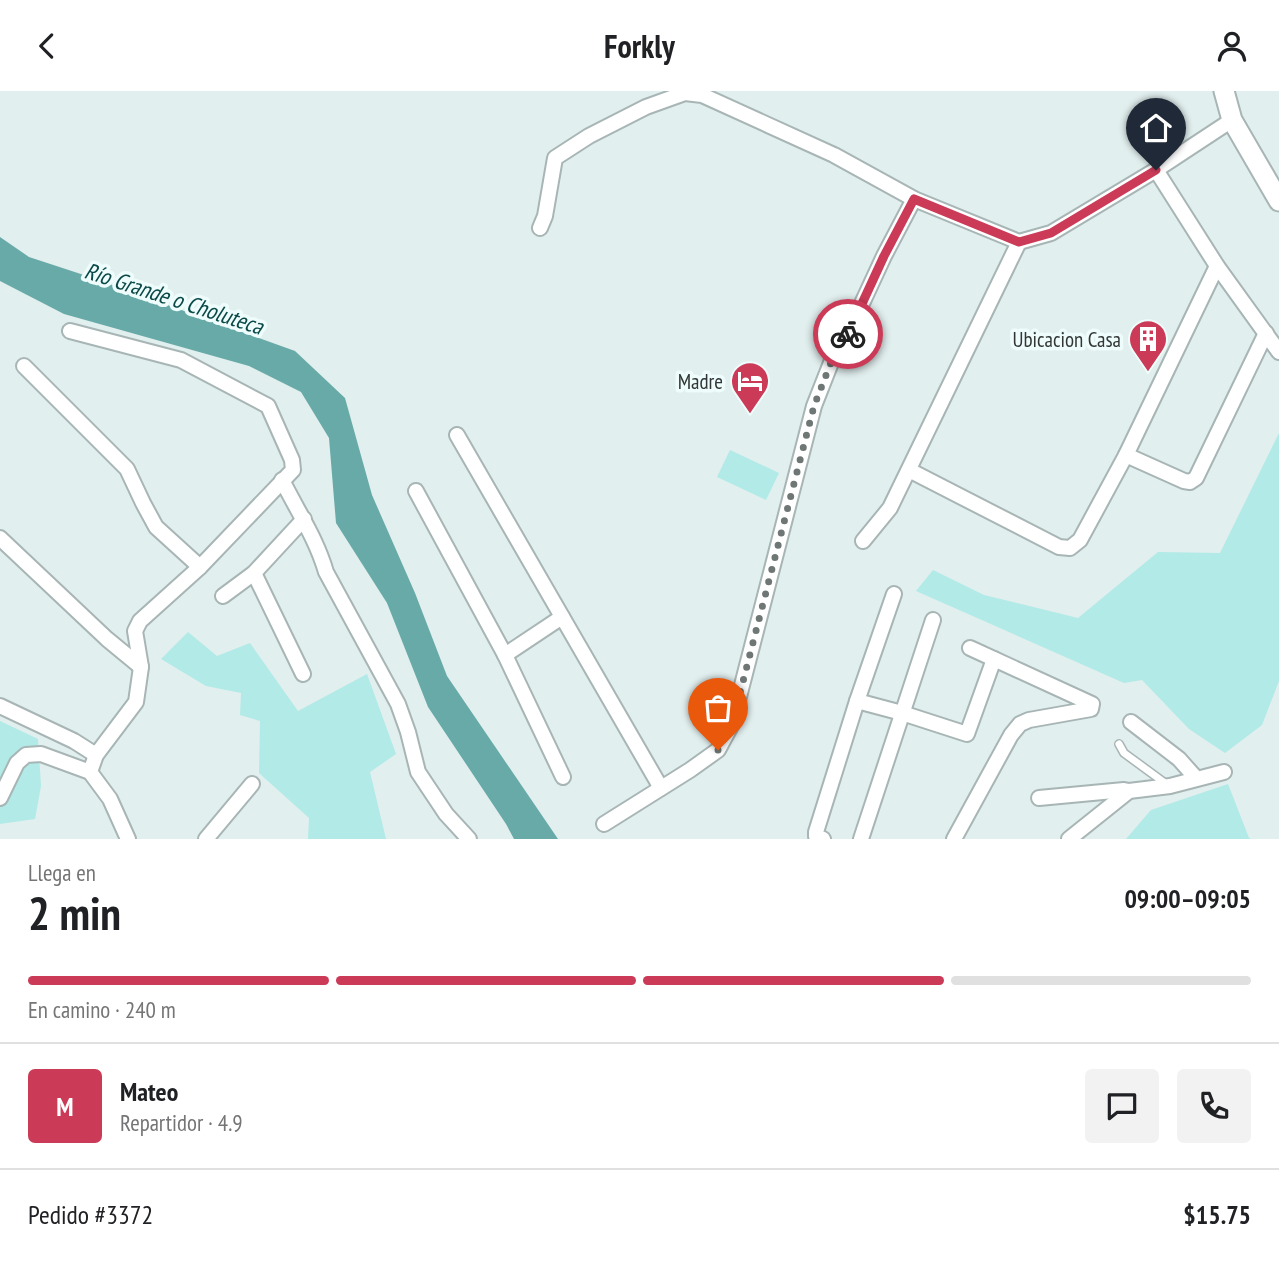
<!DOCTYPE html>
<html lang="es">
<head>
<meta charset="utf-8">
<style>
	body { margin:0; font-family:"PT Sans Narrow",sans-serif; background:#f2f2f2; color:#202124; height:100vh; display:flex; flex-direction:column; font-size:26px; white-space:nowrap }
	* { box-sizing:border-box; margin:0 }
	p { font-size:23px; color:#757577 }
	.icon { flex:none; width:38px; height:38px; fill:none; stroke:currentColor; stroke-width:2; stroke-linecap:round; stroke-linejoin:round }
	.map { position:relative; height:748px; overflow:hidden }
	.details { display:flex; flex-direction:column; background:#fff; flex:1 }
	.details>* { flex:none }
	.pin { position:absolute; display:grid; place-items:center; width:60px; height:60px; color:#fff; margin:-72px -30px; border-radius:50% 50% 50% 0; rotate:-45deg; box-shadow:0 0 7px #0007 }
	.pin .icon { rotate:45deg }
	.courier { position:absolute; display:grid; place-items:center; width:70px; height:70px; margin:-35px; border:5px solid #cb3b58; border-radius:50%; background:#fff; color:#222; box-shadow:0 2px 9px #0007 }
	.summary em { font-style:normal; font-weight:800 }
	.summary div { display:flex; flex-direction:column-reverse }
	.summary { display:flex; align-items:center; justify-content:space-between; height:119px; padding:0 28px }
	h1 { font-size:46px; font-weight:800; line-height:52px }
	.bar { display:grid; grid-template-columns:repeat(4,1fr); gap:10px 7px; align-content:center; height:84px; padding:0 28px }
	.bar i { height:9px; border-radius:5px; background:#e0e0e0 }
	.bar .on { background:#cb3b58 }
	.bar p { grid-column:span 4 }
	.line { display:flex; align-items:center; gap:18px; padding:0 28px; border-top:2px solid #e0e0e0 }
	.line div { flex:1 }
	.round { display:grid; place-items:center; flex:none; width:74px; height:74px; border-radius:7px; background:#f2f2f2 }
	header { display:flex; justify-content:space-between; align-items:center; height:91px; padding:0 28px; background:#fff; font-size:32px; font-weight:800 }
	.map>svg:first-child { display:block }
	.green { fill:#b1eae7 }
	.water { fill:#68aaa8 }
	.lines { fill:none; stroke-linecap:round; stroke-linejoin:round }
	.service-casing { stroke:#a8b5b5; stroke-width:10 }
	.minor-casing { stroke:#a8b5b5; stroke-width:18 }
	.secondary-casing { stroke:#a8b5b5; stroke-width:23 }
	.service { stroke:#fff; stroke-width:7 }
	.minor { stroke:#fff; stroke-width:14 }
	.secondary { stroke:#fff; stroke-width:19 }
	.done { stroke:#6f7776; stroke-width:7; stroke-dasharray:0 12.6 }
	.route { stroke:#cb3b58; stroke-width:9 }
	.labels { text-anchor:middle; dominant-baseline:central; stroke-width:7; stroke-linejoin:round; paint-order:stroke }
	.poi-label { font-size:21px; fill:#323736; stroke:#eefcfb; text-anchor:end }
	.water-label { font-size:23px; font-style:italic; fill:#0a4948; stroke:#eefcfb }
</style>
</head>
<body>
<header><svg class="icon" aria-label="back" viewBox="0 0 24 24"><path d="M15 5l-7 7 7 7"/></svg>Forkly<svg class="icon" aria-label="person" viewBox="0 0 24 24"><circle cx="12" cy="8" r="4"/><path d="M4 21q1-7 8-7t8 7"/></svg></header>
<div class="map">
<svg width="1279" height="748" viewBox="0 0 1279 748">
	<rect width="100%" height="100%" fill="#e1efee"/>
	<g class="green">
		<path d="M1279 342V590L1262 634 1225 662 1189 638 1142 589 1124 592 916 500 933 479 984 504 1078 527 1158 461 1220 462Z"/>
		<path d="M730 359 779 382 766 409 717 386Z"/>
		<path d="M188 541 217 565 250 552 298 620 367 583 396 663 370 681 386 748H308L309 727 259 682 260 630 240 624 241 602 206 595 161 568Z"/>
		<path d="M0 630 38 648 41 695 35 728 0 733Z"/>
		<path d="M1228 693 1249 747 1251 748H1126L1151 719Z"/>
	</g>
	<path class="water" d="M0 146 29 166 93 187 295 260 345 307 372 404 415 502 447 585 558 748H514L506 733 428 616 387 512 336 432 329 347 301 301 249 275 64 223 0 190Z"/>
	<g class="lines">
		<defs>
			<path id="service" d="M1119 653 1124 662 1169 695"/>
			<g id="minor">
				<path d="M1156 79 1217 175 1279 261"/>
				<path d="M540 137 545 125 555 67 589 45 646 16 685 2 702 4 834 64 914 108 1019 151 1051 142 1156 79 1232 29"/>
				<path d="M70 240 181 269 268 315 292 369 293 379 200 476 140 530 135 540 141 576 136 611 96 664 90 681"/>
				<path d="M24 275 127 378 143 412 156 436 200 476"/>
				<path d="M457 344 661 697"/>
				<path d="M1126 364 1184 390 1190 391 1196 387 1266 242"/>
				<path d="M909 379 1059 456 1070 457 1080 449 1126 364 1217 175"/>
				<path d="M282 389C298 421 316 447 326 481L398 613 408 641 418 681 446 723 469 748"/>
				<path d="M416 400 505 564 563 686"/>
				<path d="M0 447 107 548 141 576"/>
				<path d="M863 450 890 417 1019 151"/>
				<path d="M254 482 303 583"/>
				<path d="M223 505 254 482 304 428"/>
				<path d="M505 564 562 526"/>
				<path d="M857 610 902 622 967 643 994 568"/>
				<path d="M0 615 74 650 96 664"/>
				<path d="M1131 631 1179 668 1196 687"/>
				<path d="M0 707 17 672 26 664 41 663 90 681 110 708 128 748"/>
				<path d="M1039 707 1124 699 1129 700"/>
				<path d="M604 733 690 679 718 659 732 633 814 315 836 259 846 247 884 165 914 108"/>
				<path d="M206 748 252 693"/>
				<path d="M823 748 816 745V741L857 610 894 503"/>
				<path d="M861 748 933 529"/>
				<path d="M954 748 1011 644 1020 633 1029 629 1091 618 1092 613 970 557"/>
				<path d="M1069 748 1129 700 1170 695 1224 681"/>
			</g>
			<path id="secondary" d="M1224 0 1232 29 1279 110"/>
		</defs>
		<use href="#service" class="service-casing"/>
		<use href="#minor" class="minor-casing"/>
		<use href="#secondary" class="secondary-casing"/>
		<use href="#service" class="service"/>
		<use href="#minor" class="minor"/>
		<use href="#secondary" class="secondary"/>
	</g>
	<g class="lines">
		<path class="done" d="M718 659 732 633 814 315 836 259 848 243"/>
		<path class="route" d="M848 243 884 165 914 108 1019 151 1051 142 1156 79"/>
	</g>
	<defs>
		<symbol id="building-pin" viewBox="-11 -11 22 30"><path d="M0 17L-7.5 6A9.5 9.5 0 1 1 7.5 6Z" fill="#cb3b58" stroke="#eefcfb"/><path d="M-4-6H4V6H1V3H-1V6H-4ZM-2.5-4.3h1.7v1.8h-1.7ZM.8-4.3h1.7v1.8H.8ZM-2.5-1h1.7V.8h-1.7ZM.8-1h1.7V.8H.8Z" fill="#fff"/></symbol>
		<symbol id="hotel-pin" viewBox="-11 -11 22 30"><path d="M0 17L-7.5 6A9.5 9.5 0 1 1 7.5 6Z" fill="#cb3b58" stroke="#eefcfb"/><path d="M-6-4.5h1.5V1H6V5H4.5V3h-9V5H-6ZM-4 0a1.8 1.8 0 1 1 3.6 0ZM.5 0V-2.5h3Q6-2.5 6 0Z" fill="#fff"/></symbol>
	</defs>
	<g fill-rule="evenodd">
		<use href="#building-pin" x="1126" y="226" width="44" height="60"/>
		<use href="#hotel-pin" x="728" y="268" width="44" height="60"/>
	</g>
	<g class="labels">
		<g class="poi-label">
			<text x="1121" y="248">Ubicacion Casa</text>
			<text x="723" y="290">Madre</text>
		</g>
		<g class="water-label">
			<text transform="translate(174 207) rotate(18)">Río Grande o Choluteca</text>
		</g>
	</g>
</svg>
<div class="pin" style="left:718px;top:659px;background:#ea580c"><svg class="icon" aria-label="bag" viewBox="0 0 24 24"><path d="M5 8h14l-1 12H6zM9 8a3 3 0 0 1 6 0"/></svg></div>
<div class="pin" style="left:1156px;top:79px;background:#1f2937"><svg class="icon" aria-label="home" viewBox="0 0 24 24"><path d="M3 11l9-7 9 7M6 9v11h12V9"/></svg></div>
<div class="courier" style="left:848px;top:243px"><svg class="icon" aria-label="bike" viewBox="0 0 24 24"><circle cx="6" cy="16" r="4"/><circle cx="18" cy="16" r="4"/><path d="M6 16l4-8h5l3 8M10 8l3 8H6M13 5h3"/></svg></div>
</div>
<section class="details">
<div class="summary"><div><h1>2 min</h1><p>Llega en</p></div><em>09:00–09:05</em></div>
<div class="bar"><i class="on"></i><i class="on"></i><i class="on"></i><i></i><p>En camino · 240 m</p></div>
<div class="line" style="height:126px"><b class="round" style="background:#cb3b58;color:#fff">M</b><div><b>Mateo</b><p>Repartidor · 4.9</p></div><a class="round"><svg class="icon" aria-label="chat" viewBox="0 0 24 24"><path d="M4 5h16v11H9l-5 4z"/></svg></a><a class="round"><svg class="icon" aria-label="phone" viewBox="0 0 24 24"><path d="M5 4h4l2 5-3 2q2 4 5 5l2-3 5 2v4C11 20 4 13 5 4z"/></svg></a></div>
<div class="line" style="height:91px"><div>Pedido #3372</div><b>$15.75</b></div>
</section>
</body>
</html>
